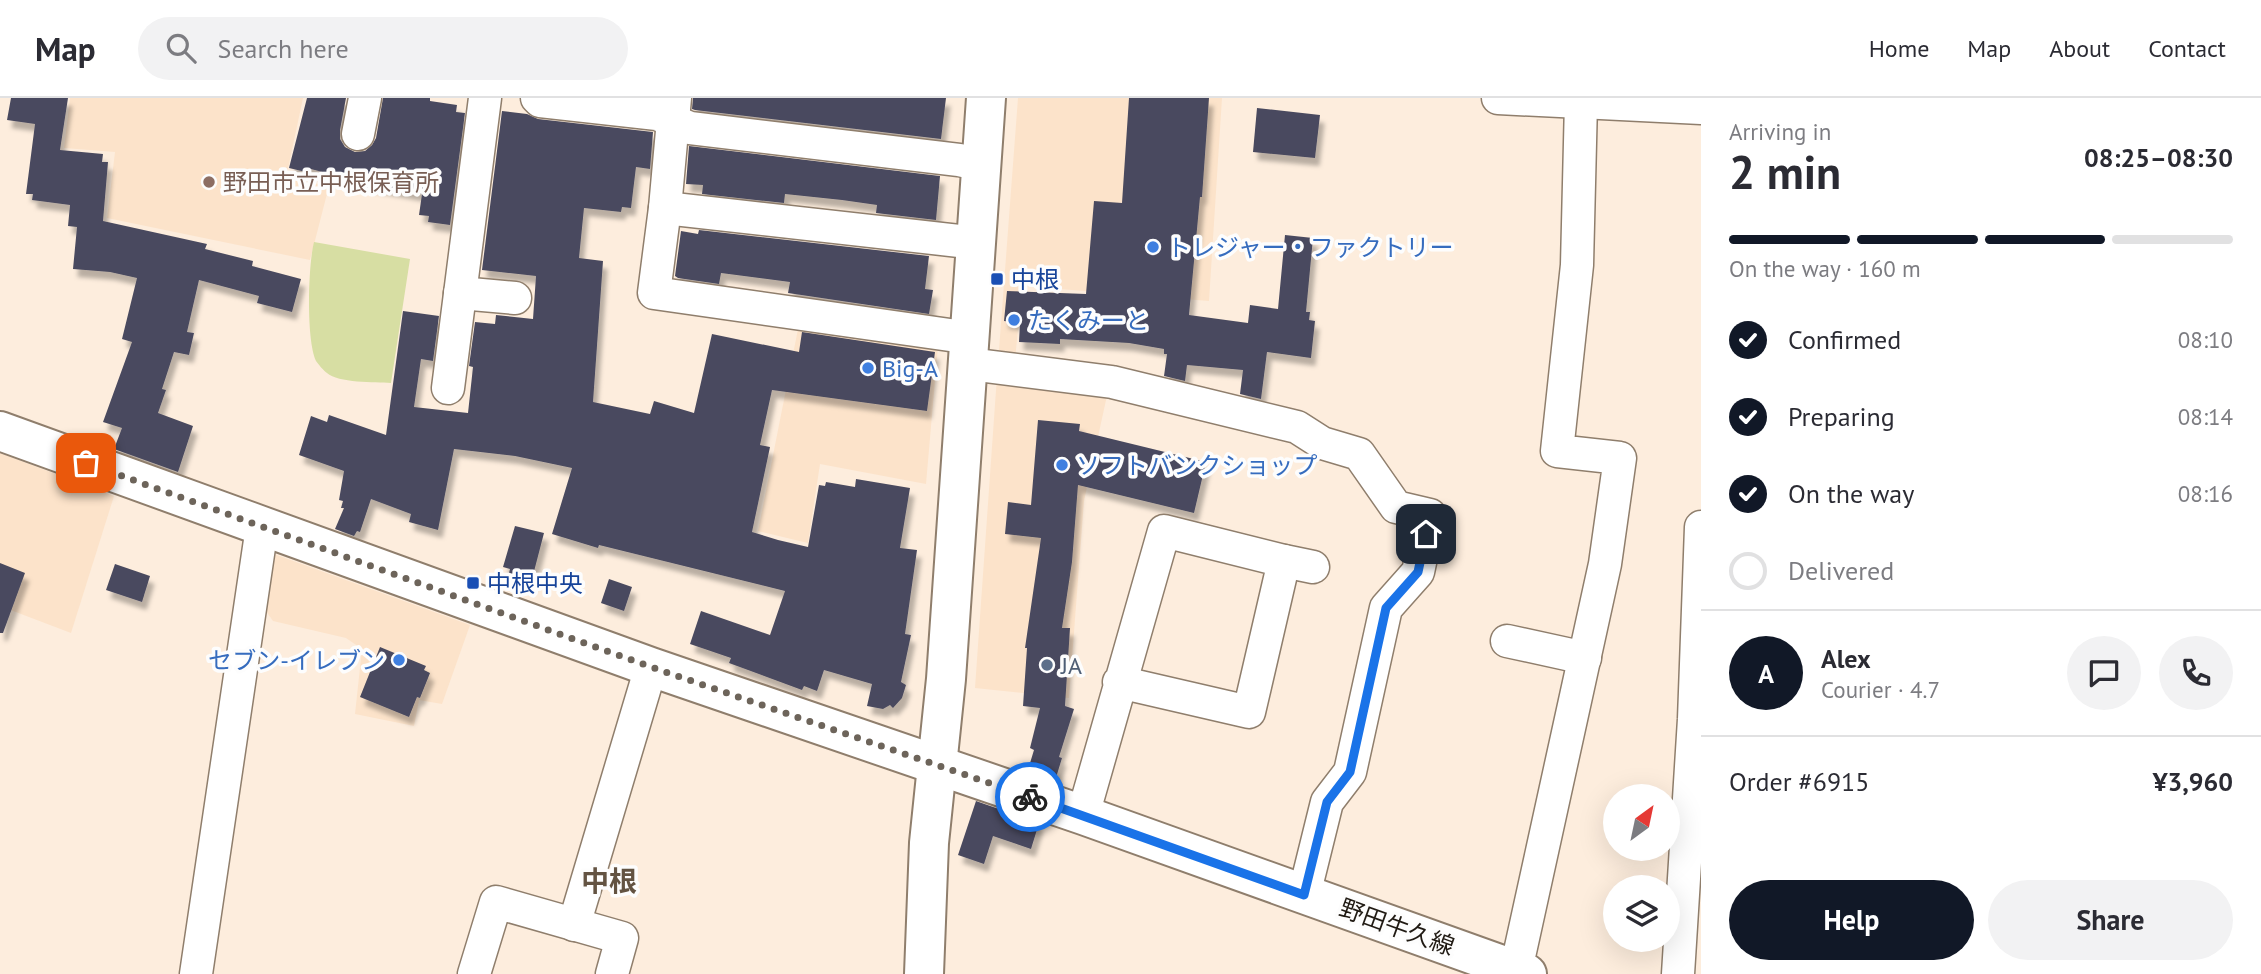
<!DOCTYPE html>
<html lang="en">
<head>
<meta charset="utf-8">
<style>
	body { margin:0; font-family:"PT Sans","Noto Sans JP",sans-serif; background:#f2f2f3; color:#2b2b33; height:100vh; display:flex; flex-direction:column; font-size:26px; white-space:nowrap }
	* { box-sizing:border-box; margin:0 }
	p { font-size:23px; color:#7c7c81 }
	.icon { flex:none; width:38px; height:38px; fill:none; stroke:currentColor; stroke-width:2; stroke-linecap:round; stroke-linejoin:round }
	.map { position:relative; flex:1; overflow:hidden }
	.drawer { display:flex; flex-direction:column; background:#fff; width:560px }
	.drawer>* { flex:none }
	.needle { width:46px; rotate:33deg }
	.fabs { position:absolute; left:1603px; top:686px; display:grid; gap:14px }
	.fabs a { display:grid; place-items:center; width:77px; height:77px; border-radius:50%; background:#fff; box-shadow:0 7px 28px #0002; font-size:35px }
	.pin { position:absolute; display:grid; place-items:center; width:60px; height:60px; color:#fff; margin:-30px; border-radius:14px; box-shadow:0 4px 10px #0006 }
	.courier { position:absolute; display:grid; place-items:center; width:70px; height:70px; margin:-35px; border:5px solid #1a73e8; border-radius:50%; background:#fff; color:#222; box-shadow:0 2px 9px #0007 }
	.summary em { font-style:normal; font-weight:800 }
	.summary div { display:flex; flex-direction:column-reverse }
	.summary { display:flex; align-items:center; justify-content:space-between; height:119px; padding:0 28px }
	h1 { font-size:46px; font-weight:800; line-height:52px }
	.bar { display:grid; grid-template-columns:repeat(4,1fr); gap:10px 7px; align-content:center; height:84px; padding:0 28px }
	.bar i { height:9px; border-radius:5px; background:#e1e1e2 }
	.bar .current { background:#111827 }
	.bar p { grid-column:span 4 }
	.line { display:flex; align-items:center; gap:18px; padding:0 28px; border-top:2px solid #e1e1e2 }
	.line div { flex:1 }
	.round { display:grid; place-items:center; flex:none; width:74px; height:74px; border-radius:37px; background:#f2f2f3 }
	ol { padding:0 28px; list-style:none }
	li { display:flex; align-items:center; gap:21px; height:77px }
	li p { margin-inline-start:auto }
	li .icon { padding:7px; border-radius:50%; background:#111827; color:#fff; stroke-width:4 }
	li:last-child { color:#7c7c81 }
	li i { width:38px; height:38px; border:4px solid #e1e1e2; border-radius:50% }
	.action { display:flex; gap:14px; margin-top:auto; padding:14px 28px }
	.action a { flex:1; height:80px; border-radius:42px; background:#111827; color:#fff; font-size:28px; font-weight:800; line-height:80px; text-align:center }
	.action a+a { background:#f2f2f3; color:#2b2b33 }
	header { display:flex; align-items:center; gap:42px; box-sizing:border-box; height:98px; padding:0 35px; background:#fff; border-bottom:2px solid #e1e1e2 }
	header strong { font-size:33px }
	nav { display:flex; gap:38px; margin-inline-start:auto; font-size:24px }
	.search { width:490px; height:63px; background:#f2f2f3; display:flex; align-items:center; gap:18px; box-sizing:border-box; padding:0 24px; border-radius:38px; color:#7c7c81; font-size:26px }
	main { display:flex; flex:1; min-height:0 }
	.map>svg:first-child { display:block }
	.built { fill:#fce3ca }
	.green { fill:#d7dea3 }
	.building { fill:#4a4a5e; filter:url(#shadow) }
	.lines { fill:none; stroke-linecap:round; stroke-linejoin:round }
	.minor-casing { stroke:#8f7e6c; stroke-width:35 }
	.tertiary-casing { stroke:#8f7e6c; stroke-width:42 }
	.primary-casing { stroke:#8f7e6c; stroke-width:42 }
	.minor { stroke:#fff; stroke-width:32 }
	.tertiary { stroke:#fff; stroke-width:38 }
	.primary { stroke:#fff; stroke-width:38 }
	.done { stroke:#6d645a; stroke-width:7; stroke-dasharray:0 12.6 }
	.route { stroke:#1a73e8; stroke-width:9 }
	.education-dot { fill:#8d6e63; stroke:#fdfdfd; stroke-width:2.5 }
	.shop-dot { fill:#3f7fe0; stroke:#fdfdfd; stroke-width:2.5 }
	.transit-dot { fill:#1a4fb4; stroke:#fdfdfd; stroke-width:2.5 }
	.service-dot { fill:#5c6f8a; stroke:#fdfdfd; stroke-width:2.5 }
	.labels { text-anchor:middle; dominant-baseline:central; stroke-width:7; stroke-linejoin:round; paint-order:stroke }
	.education-label { font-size:24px; fill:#785e54; stroke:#fdfdfd; text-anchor:start }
	.shop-label { font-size:24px; fill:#366cbe; stroke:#fdfdfd; text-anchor:start }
	.transit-label { font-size:24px; fill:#164399; stroke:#fdfdfd; text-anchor:start }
	.service-label { font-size:24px; fill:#4e5e75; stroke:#fdfdfd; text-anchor:start }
	.street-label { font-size:24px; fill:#201a13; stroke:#fdfdfd }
	.quarter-label { font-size:28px; font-weight:bold; fill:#635342; stroke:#fdfdfd }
</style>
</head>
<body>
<header>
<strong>Map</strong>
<div class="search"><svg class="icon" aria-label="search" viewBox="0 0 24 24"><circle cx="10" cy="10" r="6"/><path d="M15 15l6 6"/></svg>Search here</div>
<nav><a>Home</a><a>Map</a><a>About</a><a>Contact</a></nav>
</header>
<main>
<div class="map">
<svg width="1701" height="876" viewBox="0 0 1701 876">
	<defs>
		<filter id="shadow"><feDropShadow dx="4.5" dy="8" stdDeviation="2" flood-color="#0004"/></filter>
	</defs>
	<rect width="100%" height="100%" fill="#fdeddd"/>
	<g class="built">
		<path d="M70 0H303L286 80 329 88 310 162 107 120 115 54 64 50Z"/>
		<path d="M1018 0H1222L1209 203 1022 188 1015 263 999 252Z"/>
		<path d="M799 226 938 248 926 386 820 366 808 445 758 433Z"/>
		<path d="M997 278 1108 293 1084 403 1069 600 975 590Z"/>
		<path d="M0 355 114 398 71 535 0 508Z"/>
		<path d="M263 452 470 527 442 606 419 602 414 628 355 616 362 551 346 540 273 523 256 499Z"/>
	</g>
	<path class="green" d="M314 144 410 161 391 285C375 284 338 285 327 275 324 273 318 266 316 263 306 241 308 168 314 144Z"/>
	<g class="building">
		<path d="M11 0H68L60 52 103 56 102 64H108L103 123 207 146 205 151 253 163 252 168 301 181 292 214 257 205 259 198 199 182 187 234 194 235 189 257 174 254 162 291 166 292 158 315 193 328 178 374 114 351 122 330 103 324 132 244 122 241 137 180 110 174 73 171 77 129 68 128 70 107 32 102 33 96H26L35 26 7 22Z"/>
		<path d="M307 0H346L340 32V41L345 49 355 54 365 53 372 47 376 40 383 0H430V3L457 7 456 14 465 15 450 127 428 124 429 118 419 117 422 96 367 86 311 71 310 75 289 70Z"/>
		<path d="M693 0H946L941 41 695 12 692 11Z"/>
		<path d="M1129 0H1209L1202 99H1200L1189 217 1248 225 1250 207 1278 211 1285 137 1313 140 1306 214H1310L1309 222 1315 223 1311 260 1267 254 1261 301 1240 296 1243 272 1187 267 1185 283 1164 278 1167 256H1164V251L1129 245 1060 241V246L1019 244 1020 225 1004 223 1007 193 1086 196 1094 103 1122 105Z"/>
		<path d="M1257 10 1320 17 1315 60 1253 54Z"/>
		<path d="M502 13 527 16 538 21 653 34 650 71 636 69 631 110 622 109 621 114 584 110 579 160 603 163 593 304 650 316 654 303 694 315 712 236 799 254 802 234 935 254 927 313 772 292 760 347 770 349 752 434 778 442 808 449 819 387 825 388 826 384 855 389 856 381 910 390 900 450 917 452 905 536 911 537 901 584 906 587 902 600 893 610 890 607 883 611 867 608 872 586 824 572 817 593 804 588 802 592 729 565 731 560 690 546 701 513 770 537 785 493 599 447 598 450 552 436 572 370 515 358 454 351 438 432 409 424 411 416 371 401 360 434 357 433 354 438 335 431 344 410H341L343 403 339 402 344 373 299 357 311 318 327 324 329 317 386 337 403 213 439 218 433 263 421 261 414 309 468 315 473 269 469 268 475 224 495 226 496 217 533 221 536 178 482 172Z"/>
		<path d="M689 48 940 78 936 122 876 115 877 107 842 102 785 96 784 105 702 96 703 87 686 86Z"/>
		<path d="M699 132 929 158 925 191 933 192 929 216 788 195 790 184 721 175 719 186 678 180 675 178 681 133 698 136Z"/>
		<path d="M1038 322 1080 326 1079 333 1206 364 1194 415 1078 387 1072 464 1062 530H1070L1065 608 1074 611 1059 659 1062 660 1055 683 1027 675 1034 652 1030 650 1040 610 1023 608 1027 550H1025L1041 440 1005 436 1008 404 1031 407Z"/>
		<path d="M515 428 544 435 531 485 508 479 510 471 503 469Z"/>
		<path d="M0 465 25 475 3 535H0Z"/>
		<path d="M115 466 150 478 142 504 106 492Z"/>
		<path d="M609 481 632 489 624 513 601 505Z"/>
		<path d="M380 549 426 568 424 572 430 575 420 600 417 599 409 619 360 599Z"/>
		<path d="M976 703 1039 725 1031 751 993 738 984 766 958 757Z"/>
	</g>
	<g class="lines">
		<defs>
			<g id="minor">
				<path d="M537 0 540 3 657 16 690 30 959 62 982 67"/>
				<path d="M675 0 665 110 654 195 971 240"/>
				<path d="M1498 0 1701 10"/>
				<path d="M358 36 365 0"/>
				<path d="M665 110 977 145"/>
				<path d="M460 195 515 200"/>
				<path d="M969 266 1112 284 1297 329 1322 345 1359 356 1396 409 1430 417 1418 474 1386 510 1350 674 1327 704 1304 797"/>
				<path d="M448 290 485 0"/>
				<path d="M1284 463 1313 469"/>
				<path d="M1507 543 1585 560"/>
				<path d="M1083 717 1164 433 1284 463 1249 614 1119 584"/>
				<path d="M574 827 651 569"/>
				<path d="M1516 872 1605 466 1620 360 1557 353 1577 167 1581 4"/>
				<path d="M196 876 262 429"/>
				<path d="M474 876 496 804 622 840 612 876"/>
				<path d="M1678 876 1694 621 1701 429"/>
			</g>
			<path id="tertiary" d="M924 876 929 745 946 581 986 0"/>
			<path id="primary" d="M0 333 651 569 1083 717 1527 876"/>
		</defs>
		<use href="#minor" class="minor-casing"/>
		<use href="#tertiary" class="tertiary-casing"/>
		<use href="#primary" class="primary-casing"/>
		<use href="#minor" class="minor"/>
		<use href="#tertiary" class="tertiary"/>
		<use href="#primary" class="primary"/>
	</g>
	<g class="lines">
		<path class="done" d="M86 365 651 569 1030 699"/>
		<path class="route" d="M1030 699 1304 797 1327 704 1350 674 1386 510 1418 474 1426 436"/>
	</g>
	<circle class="education-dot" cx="209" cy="84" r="7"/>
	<g class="shop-dot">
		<circle cx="1153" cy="149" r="7"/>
		<circle cx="1014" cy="222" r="7"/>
		<circle cx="868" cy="270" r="7"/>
		<circle cx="1062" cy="367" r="7"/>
		<circle cx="399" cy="562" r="7"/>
	</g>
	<g class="transit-dot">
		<rect x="990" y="174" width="14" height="14" rx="3.5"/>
		<rect x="466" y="478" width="14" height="14" rx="3.5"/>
	</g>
	<circle class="service-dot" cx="1047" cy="567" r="7"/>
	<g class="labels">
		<g class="education-label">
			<text x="223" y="84">野田市立中根保育所</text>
		</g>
		<g class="shop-label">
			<text x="1167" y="149">トレジャー・ファクトリー</text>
			<text x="1028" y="222">たくみーと</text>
			<text x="882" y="270">Big-A</text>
			<text x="1076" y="367">ソフトバンクショップ</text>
			<text x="385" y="562" text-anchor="end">セブン-イレブン</text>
		</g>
		<g class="transit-label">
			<text x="1011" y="181">中根</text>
			<text x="487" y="485">中根中央</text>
		</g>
		<g class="service-label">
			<text x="1061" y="567">JA</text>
		</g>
		<g class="street-label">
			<text transform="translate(1397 829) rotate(20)">野田牛久線</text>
		</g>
		<g class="quarter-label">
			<text x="609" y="782">中根</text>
		</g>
	</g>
</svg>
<div class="fabs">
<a><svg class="needle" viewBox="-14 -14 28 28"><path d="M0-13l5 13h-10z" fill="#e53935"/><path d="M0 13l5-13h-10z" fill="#7c7c81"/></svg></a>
<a><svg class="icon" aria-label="layers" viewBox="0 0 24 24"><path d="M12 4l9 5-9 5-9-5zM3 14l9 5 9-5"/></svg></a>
</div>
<div class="pin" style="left:86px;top:365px;background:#ea580c"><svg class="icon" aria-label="bag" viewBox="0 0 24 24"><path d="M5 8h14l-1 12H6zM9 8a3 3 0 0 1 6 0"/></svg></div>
<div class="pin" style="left:1426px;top:436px;background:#1f2937"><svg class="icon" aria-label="home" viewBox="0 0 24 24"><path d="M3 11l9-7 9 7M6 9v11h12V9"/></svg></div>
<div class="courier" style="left:1030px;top:699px"><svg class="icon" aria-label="bike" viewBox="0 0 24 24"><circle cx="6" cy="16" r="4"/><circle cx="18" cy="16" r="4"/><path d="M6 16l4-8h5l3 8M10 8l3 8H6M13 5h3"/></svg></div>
</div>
<section class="drawer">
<div class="summary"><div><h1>2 min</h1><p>Arriving in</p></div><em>08:25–08:30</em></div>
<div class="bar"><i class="current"></i><i class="current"></i><i class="current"></i><i></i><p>On the way · 160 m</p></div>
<ol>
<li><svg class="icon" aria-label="check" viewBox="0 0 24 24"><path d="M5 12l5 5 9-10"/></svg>Confirmed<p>08:10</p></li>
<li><svg class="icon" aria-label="check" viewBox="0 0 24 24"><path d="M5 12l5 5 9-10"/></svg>Preparing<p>08:14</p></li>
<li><svg class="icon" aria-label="check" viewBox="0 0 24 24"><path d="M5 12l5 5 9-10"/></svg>On the way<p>08:16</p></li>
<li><i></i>Delivered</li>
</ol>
<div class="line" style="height:126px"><b class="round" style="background:#111827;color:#fff">A</b><div><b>Alex</b><p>Courier · 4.7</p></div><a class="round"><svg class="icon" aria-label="chat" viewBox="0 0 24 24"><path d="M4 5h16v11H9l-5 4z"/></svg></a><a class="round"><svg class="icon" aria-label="phone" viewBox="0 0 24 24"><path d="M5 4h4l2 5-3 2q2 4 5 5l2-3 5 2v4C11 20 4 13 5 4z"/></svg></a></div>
<div class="line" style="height:91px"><div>Order #6915</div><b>¥3,960</b></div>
<div class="action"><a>Help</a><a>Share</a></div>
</section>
</main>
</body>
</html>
